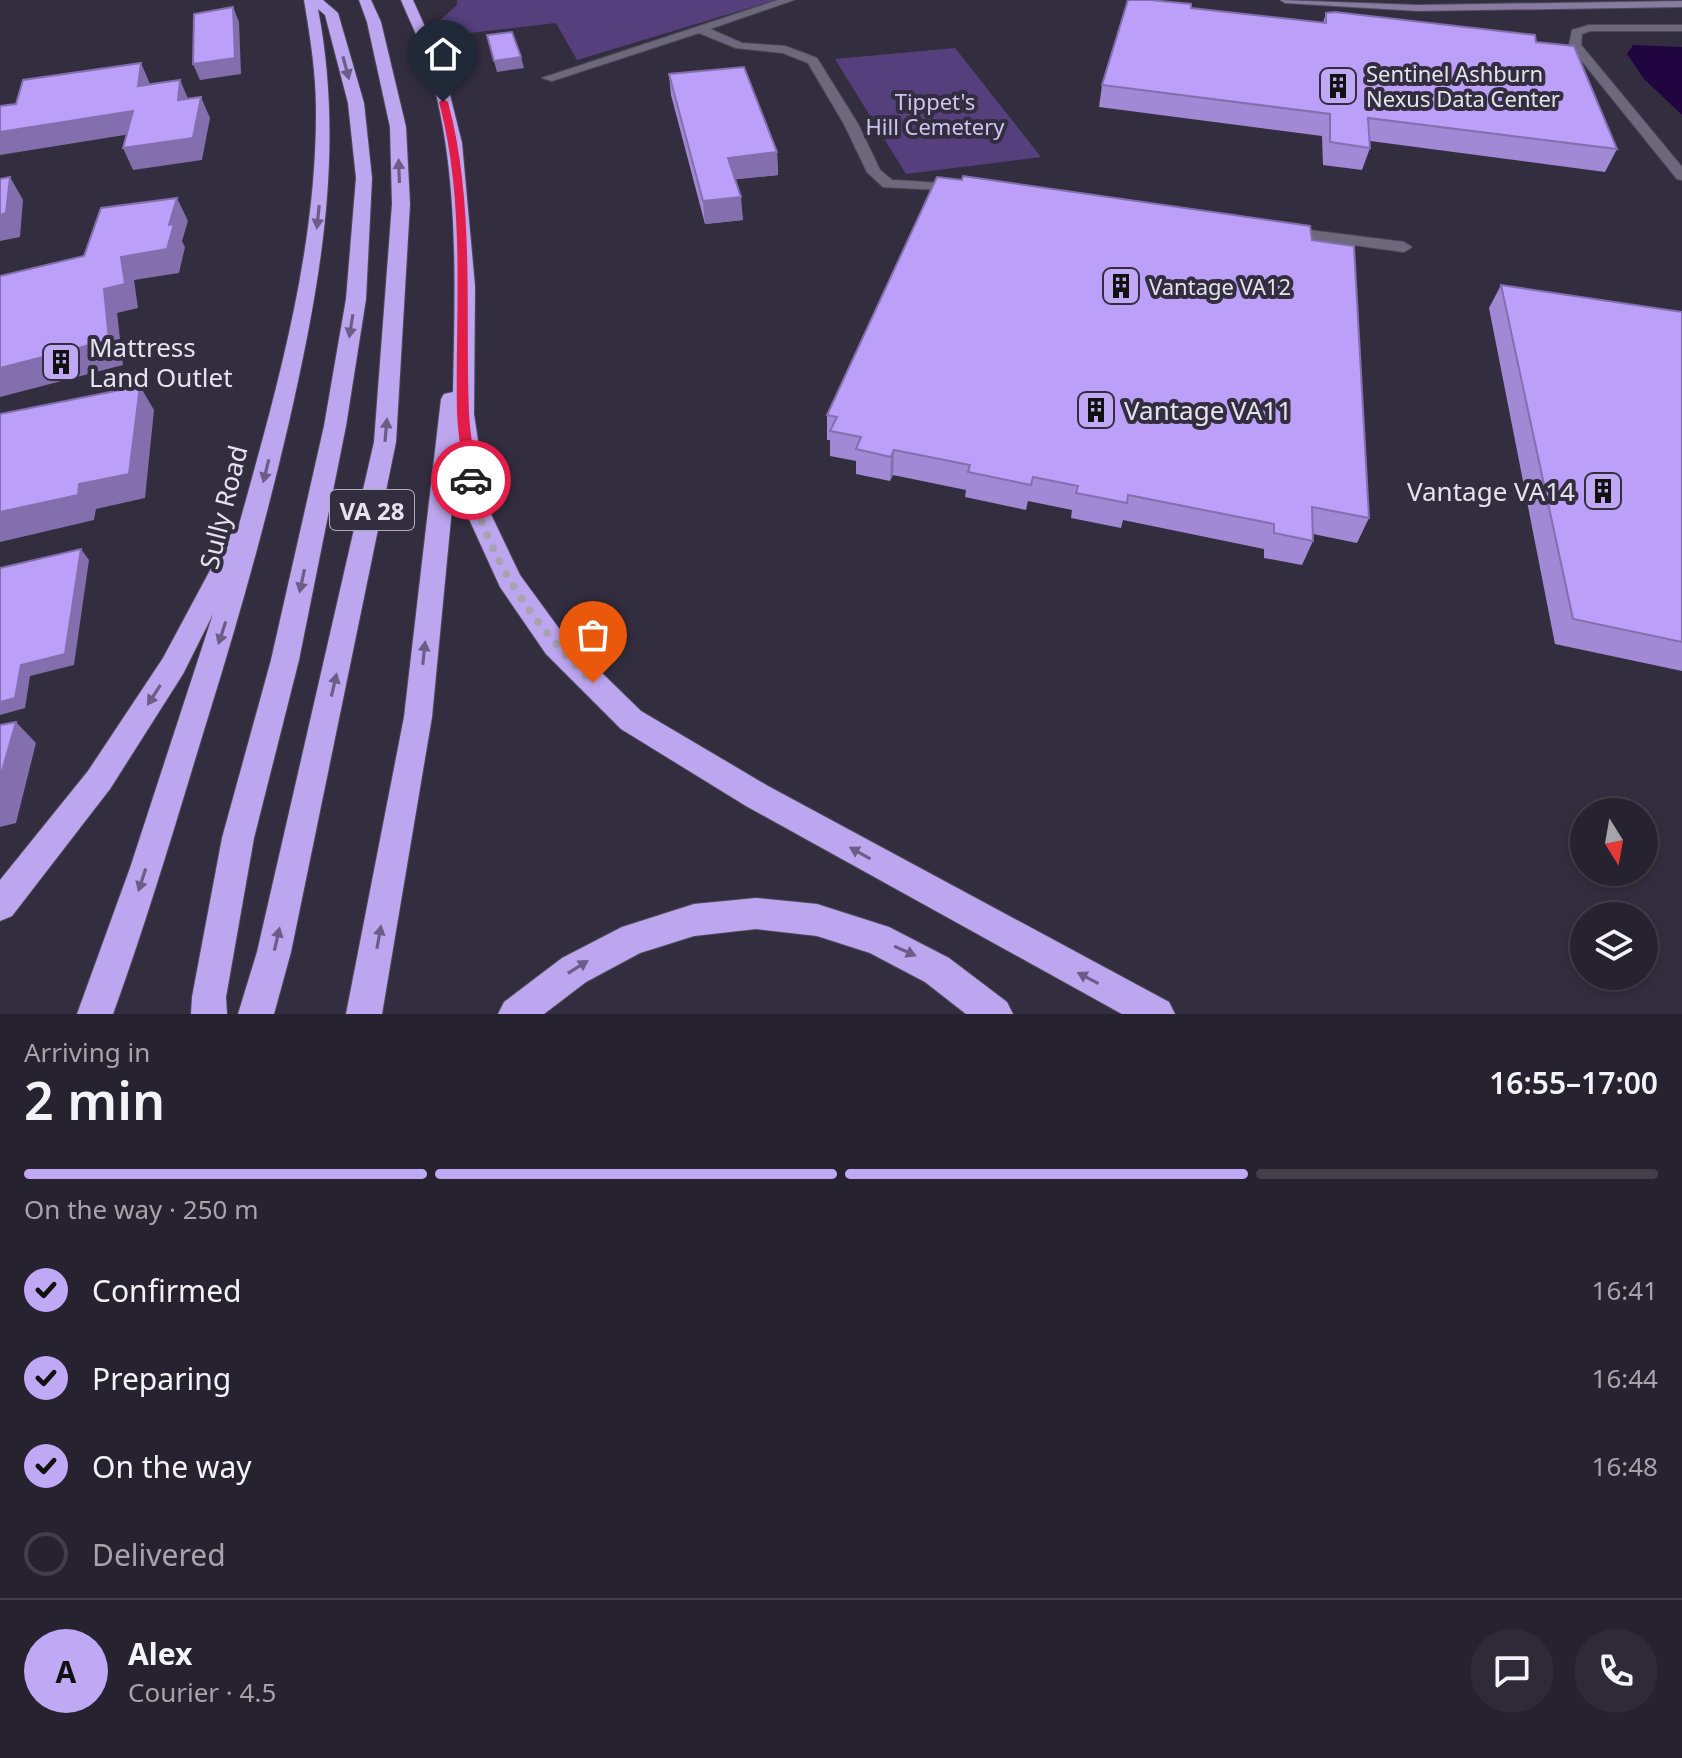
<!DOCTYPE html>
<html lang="en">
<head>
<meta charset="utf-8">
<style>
	body { margin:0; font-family:"Noto Sans",sans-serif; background:#2e2a37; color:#f1f3f6; height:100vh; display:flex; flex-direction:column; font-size:30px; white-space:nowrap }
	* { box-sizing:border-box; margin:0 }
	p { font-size:26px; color:#a4a4aa }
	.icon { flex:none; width:44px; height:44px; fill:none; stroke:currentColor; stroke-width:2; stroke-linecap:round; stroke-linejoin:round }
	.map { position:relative; height:1014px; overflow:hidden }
	.details { display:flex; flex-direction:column; background:#26222f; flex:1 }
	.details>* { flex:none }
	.needle { width:52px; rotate:169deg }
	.fabs { position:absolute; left:1570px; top:798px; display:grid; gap:16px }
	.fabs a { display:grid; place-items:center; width:88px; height:88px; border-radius:50%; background:#26222f; box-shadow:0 4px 12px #0003,0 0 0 2px #423f4b; font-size:40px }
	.pin { position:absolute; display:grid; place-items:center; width:68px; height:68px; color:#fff; margin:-82px -34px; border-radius:50% 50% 50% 0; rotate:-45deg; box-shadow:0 0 8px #0007 }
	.pin .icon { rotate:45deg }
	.courier { position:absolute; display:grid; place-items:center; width:80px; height:80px; margin:-40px; border:6px solid #e11d48; border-radius:50%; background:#fff; color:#222; box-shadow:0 2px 10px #0007 }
	.head em { font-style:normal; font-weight:600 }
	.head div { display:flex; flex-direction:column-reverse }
	.head { display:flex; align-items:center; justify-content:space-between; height:136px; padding:0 24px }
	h1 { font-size:52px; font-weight:600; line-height:60px }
	.bar { display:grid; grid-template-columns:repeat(4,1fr); gap:12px 8px; align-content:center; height:96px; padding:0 24px }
	.bar i { height:10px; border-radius:6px; background:#423f4b }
	.bar .active { background:#bfa8f4 }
	.bar p { grid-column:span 4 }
	.line { display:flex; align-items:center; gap:20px; padding:0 24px; border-top:2px solid #423f4b }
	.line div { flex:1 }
	.round { display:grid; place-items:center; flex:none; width:84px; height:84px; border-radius:42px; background:#2e2a37 }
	ol { padding:0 24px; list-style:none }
	li { display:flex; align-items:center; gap:24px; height:88px }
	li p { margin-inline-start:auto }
	li .icon { padding:8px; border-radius:50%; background:#bfa8f4; color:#111; stroke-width:4 }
	li:last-child { color:#a4a4aa }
	li i { width:44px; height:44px; border:4px solid #423f4b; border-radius:50% }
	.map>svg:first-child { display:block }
	.green { fill:#55407d }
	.water { fill:#210541 }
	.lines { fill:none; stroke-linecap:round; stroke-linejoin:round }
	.minor-casing { stroke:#504b5a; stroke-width:2 }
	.secondary-casing { stroke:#504b5a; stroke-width:2 }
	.motorway-casing { stroke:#504b5a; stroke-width:2 }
	.minor { fill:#6e687d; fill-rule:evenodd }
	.secondary { fill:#867ba0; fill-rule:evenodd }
	.motorway { fill:#bda6f0; fill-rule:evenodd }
	.wall { fill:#a189d5 }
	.shaded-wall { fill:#836fae }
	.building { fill:#bb9ff8; stroke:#836fae; stroke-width:2 }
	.oneway { fill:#6a5e86 }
	.route { fill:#e11d48 }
	.done { stroke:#a7a4b1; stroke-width:8; stroke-dasharray:0 14.4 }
	.labels { text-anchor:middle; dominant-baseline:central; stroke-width:8; stroke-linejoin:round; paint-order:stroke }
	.far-poi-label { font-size:22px; fill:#e6e3ee; stroke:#332e3f; text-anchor:start }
	.far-park-label { font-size:22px; fill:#d0c4f1; stroke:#332e3f }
	.shield { fill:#332e3f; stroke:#b0adba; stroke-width:2 }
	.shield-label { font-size:24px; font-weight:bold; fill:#e6e3ee }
	.poi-label { font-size:26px; fill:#e6e3ee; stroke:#332e3f; text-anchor:start }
	.street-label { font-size:26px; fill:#e6e3ee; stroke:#332e3f }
</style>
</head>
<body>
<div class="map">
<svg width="1682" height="1014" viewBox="0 0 1682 1014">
	<rect width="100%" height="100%" fill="#332e3f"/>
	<g class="green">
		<path d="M457 0H776L577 60 556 23 452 35 441 31 437 23 457 5Z"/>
		<path d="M955 48 1041 157 906 174 835 59Z"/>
	</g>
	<path class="water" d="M1633 45 1682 47V115L1644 79 1627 54Z"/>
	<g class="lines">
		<defs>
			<g id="minor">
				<path d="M778 0H794L710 29 742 43 785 46 817 58 858 124 880 170 892 180 956 184 963 188 961 191 883 187 867 172 844 124 808 63 783 53 736 48 699 33 552 81 542 78Z"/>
				<path d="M1589 25H1682V31H1590L1582 34 1581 45 1682 167V180L1677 179 1569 45 1572 30Z"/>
				<path d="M1285 227 1404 242 1412 247 1404 252 1280 235 1277 232Z"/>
			</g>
			<path id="secondary" d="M1280 0 1418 5 1682 1V7L1418 11 1285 3Z"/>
			<g id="motorway">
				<path d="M304 0H323L338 13 364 103 372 178 366 299 346 426 299 660 254 838 226 997 227 1014H191L192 997 222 838 271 660 324 426 346 299 356 178 348 103 325 15 318 9C345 150 320 285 289 422 266 521 239 618 209 714 178 815 149 915 113 1014H77L130 868 213 614 183 674 110 789 12 916 0 921V880L88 771 163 658 229 535 237 532C275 395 317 253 316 109 316 72 310 36 304 0Z"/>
				<path d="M359 0H371L381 22 406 127 410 204 396 442 291 952 274 1014H238L257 952 374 442 392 204 390 127 367 22Z"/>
				<path d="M401 0H413L443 67 462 143 475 286 474 414 488 508 520 575 566 638 641 711 768 786 1169 1002 1175 1014H1122L746 806 621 729 546 654 500 587 464 508 457 456 432 717 382 1014H346L404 717 441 399 444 394 453 392C455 286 460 171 429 68 422 45 410 22 401 0Z"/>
				<path d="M756 898 817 904 889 927 949 958 1007 1002 1013 1014H966L925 982 870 953 817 936 756 929 694 936 640 953 586 982 544 1014H498L504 1002 562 958 622 927 694 904Z"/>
			</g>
		</defs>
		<use href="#minor" class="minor-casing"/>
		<use href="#secondary" class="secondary-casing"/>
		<use href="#motorway" class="motorway-casing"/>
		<use href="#minor" class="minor"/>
		<use href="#secondary" class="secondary"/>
		<use href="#motorway" class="motorway"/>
	</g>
	<g class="wall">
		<path d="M1191 8 1323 23 1326 13 1536 42 1617 149 1605 172 1370 141V148L1362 170 1323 165 1322 136 1099 107 1102 85Z"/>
		<path d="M669 74 777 152 778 175 735 179 743 220 705 224 671 95Z"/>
		<path d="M1312 240 1369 518 1357 543 1313 534V541L1302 565 1264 558V549L1123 520 1121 528 1071 518 1072 510 1028 501 1026 510 965 497 966 490 893 475 890 481 856 474V461L830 456V440H827V415Z"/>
		<path d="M1501 285 1682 312V671L1555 644 1489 308Z"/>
	</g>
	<g class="shaded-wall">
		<path d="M233 7 239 22 241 74 200 80 193 64Z"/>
		<path d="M521 57 524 68 497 72 494 61Z"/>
		<path d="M141 63 150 84 148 107 138 86Z"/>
		<path d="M180 80 189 101 178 100Z"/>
		<path d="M201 97 210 118 202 160 133 170 123 148Z"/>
		<path d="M133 111 143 132 0 155V132Z"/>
		<path d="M777 152 778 175 730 180 728 158Z"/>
		<path d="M10 177 23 200 20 237 0 241V215Z"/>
		<path d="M741 197 743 220 705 224 703 201Z"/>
		<path d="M177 198 188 221 182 241 185 247 179 273 134 280 138 308 117 313 123 365 0 397V368L121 257 169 225Z"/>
		<path d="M140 386 154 410 145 498 96 509 94 520 0 542V512L79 484Z"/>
		<path d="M894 450 893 475 890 481 891 457Z"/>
		<path d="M81 549 89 560 74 665 30 676 25 708 0 715V702L21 665Z"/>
		<path d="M16 722 36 743 16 823 0 827V778Z"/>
	</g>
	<g class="building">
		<path d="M1128 0H1150L1191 4V8L1326 23V13L1335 12 1535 35 1536 42 1574 46 1617 149 1368 118 1370 148 1330 142V114L1102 85Z"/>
		<path d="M233 7 235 58 193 64 194 14Z"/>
		<path d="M512 32 521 57 494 61 487 35Z"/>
		<path d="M141 63 138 86 180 80 178 100 201 97 193 138 123 148 133 111 0 132V106L16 104 23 80Z"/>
		<path d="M744 67 777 152 728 158 741 197 703 201 669 74Z"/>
		<path d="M963 176 1310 226 1312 240 1354 246 1369 518 1312 507 1313 541 1274 533V524L1128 495 1127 503 1076 493 1078 486 1033 477 1031 485 968 472 970 465 894 450 891 457 856 449 861 437 830 431 837 417 827 415 937 177 962 180Z"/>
		<path d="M10 177 6 213 0 215V179Z"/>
		<path d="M177 198 169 225 174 224 167 249 121 257 125 284 104 289 109 340 0 368V276L84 256 101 208Z"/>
		<path d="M1501 285 1682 312V642L1573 619Z"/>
		<path d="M140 386 129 474 79 484 78 495 0 512V414Z"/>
		<path d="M81 549 65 654 21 665 15 698 0 702V568Z"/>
		<path d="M16 722 0 778V725Z"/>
	</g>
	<defs><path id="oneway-solid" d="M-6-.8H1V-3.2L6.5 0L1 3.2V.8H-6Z" transform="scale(2)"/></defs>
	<g class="oneway">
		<use href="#oneway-solid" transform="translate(346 68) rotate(75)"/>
		<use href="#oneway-solid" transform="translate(399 171) rotate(-92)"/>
		<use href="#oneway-solid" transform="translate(318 217) rotate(96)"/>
		<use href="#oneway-solid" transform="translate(351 326) rotate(99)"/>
		<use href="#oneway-solid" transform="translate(386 430) rotate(-85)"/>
		<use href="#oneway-solid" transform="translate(266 471) rotate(104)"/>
		<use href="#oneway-solid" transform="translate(302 581) rotate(102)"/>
		<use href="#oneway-solid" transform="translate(222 633) rotate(108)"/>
		<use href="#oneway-solid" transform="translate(424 653) rotate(-84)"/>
		<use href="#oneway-solid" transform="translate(334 685) rotate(-77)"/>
		<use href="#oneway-solid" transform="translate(154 695) rotate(123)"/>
		<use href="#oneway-solid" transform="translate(860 853) rotate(-151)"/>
		<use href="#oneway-solid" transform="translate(142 880) rotate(108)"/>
		<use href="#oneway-solid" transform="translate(379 937) rotate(-80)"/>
		<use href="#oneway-solid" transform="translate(277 939) rotate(-77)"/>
		<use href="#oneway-solid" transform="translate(905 951) rotate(24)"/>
		<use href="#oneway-solid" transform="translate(578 967) rotate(-32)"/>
		<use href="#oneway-solid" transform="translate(1088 978) rotate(-152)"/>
	</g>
	<path class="route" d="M443 99 448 102C475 203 465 308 469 413 470 435 475 457 477 480L471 484 465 480C462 457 458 435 457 413 455 308 466 203 439 102Z"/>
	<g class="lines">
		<path class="done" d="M471 480C485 559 537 628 593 683"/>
	</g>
	<defs>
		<symbol id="building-square" viewBox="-11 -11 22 22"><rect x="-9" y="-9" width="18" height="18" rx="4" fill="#bfa8f4" stroke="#332e3f"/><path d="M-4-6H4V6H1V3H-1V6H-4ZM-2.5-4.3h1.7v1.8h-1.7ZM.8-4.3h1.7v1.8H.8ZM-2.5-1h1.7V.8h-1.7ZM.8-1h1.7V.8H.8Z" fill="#111"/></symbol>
	</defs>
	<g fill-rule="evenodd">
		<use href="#building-square" x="1316" y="64" width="44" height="44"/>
		<use href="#building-square" x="1099" y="264" width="44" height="44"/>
		<use href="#building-square" x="39" y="340" width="44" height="44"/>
		<use href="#building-square" x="1074" y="388" width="44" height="44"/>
		<use href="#building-square" x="1581" y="469" width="44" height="44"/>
	</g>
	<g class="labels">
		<g class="far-poi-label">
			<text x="1366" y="73">Sentinel Ashburn<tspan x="1366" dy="25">Nexus Data Center</tspan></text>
			<text x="1149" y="286">Vantage VA12</text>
		</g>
		<g class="far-park-label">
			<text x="935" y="101">Tippet's<tspan x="935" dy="25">Hill Cemetery</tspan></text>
		</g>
		<rect class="shield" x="330" y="490" width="84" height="40" rx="6"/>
		<g class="shield-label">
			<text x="372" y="510">VA 28</text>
		</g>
		<g class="poi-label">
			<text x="89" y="347">Mattress<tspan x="89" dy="30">Land Outlet</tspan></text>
			<text x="1124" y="410">Vantage VA11</text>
			<text x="1575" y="491" text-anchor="end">Vantage VA14</text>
		</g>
		<g class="street-label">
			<text transform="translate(223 507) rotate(-76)">Sully Road</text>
		</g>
	</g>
</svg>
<div class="fabs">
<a><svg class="needle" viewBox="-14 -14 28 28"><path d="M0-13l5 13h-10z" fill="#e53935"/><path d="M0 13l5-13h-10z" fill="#a4a4aa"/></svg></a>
<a><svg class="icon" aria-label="layers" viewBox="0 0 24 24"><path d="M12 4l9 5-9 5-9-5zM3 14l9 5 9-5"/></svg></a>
</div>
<div class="pin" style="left:593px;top:683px;background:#ea580c"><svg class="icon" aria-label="bag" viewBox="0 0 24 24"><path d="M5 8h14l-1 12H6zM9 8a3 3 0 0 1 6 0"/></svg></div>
<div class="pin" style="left:443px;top:102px;background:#1f2937"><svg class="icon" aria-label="home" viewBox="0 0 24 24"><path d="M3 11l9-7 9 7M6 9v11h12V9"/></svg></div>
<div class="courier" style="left:471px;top:480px"><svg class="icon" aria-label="car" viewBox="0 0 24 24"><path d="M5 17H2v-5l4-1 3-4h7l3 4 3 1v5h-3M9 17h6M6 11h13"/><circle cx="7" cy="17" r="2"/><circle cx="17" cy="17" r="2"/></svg></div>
</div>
<section class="details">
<div class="head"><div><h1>2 min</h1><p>Arriving in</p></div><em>16:55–17:00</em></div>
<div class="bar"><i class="active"></i><i class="active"></i><i class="active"></i><i></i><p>On the way · 250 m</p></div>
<ol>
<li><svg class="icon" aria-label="check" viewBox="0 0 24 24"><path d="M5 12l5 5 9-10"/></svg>Confirmed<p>16:41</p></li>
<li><svg class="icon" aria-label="check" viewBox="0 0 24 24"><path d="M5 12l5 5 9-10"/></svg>Preparing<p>16:44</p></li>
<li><svg class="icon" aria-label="check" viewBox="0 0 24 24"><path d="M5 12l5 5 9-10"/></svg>On the way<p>16:48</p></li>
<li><i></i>Delivered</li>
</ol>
<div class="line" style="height:144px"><b class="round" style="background:#bfa8f4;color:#111">A</b><div><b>Alex</b><p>Courier · 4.5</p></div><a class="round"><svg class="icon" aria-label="chat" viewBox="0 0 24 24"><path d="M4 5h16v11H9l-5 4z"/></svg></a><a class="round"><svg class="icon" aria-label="phone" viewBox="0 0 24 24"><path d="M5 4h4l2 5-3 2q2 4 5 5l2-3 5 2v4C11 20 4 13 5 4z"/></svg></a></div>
</section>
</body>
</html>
